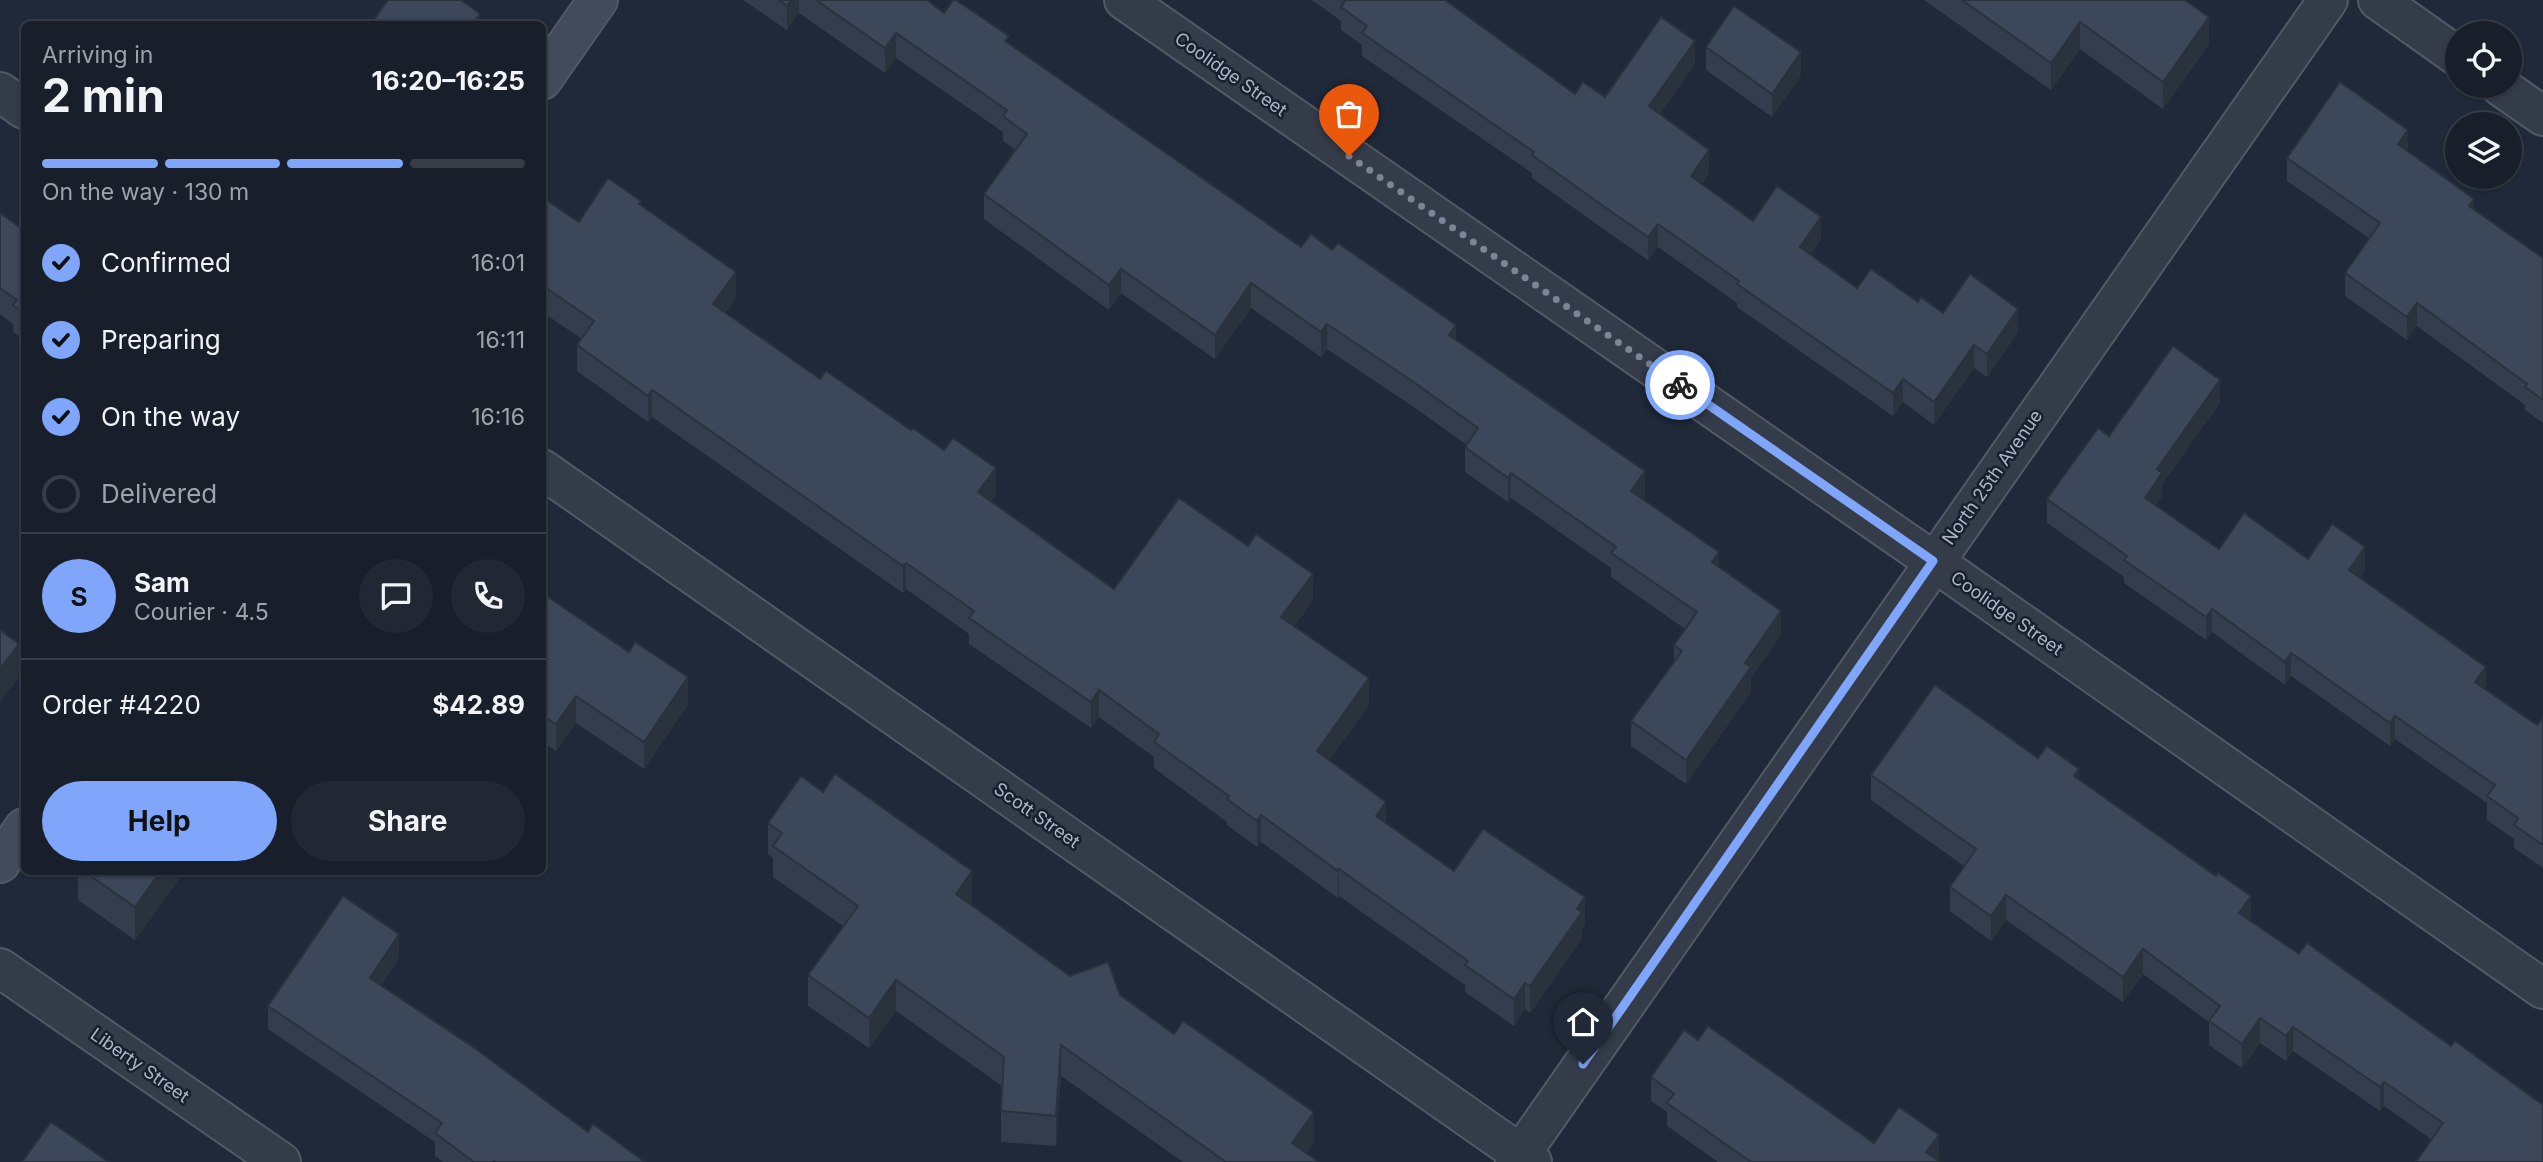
<!DOCTYPE html>
<html lang="en">
<head>
<meta charset="utf-8">
<style>
	body { margin:0; font-family:Inter,sans-serif; background:#212733; color:#f1f3f6; height:100vh; display:flex; flex-direction:column; font-size:26px; white-space:nowrap }
	* { box-sizing:border-box; margin:0 }
	p { font-size:23px; color:#9fa2a9 }
	.icon { flex:none; width:38px; height:38px; fill:none; stroke:currentColor; stroke-width:2; stroke-linecap:round; stroke-linejoin:round }
	.map { position:relative; flex:1; overflow:hidden }
	.drawer { position:absolute; left:21px; top:21px; width:525px; height:854px; display:flex; flex-direction:column; background:#181f2b; border-radius:10px; box-shadow:0 2px 5px #0004,0 0 0 2px #363d47 }
	.drawer>* { flex:none }
	.tools { position:absolute; left:2445px; top:21px; display:grid; gap:14px }
	.tools a { display:grid; place-items:center; width:77px; height:77px; border-radius:50%; background:#181f2b; box-shadow:0 2px 5px #0004,0 0 0 2px #363d47; font-size:35px }
	.pin { position:absolute; display:grid; place-items:center; width:60px; height:60px; color:#fff; margin:-72px -30px; border-radius:50% 50% 50% 0; rotate:-45deg; box-shadow:0 0 7px #0007 }
	.pin .icon { rotate:45deg }
	.courier { position:absolute; display:grid; place-items:center; width:70px; height:70px; margin:-35px; border:5px solid #7fa6fa; border-radius:50%; background:#fff; color:#222; box-shadow:0 2px 9px #0007 }
	.overview em { font-style:normal; font-weight:700 }
	.overview div { display:flex; flex-direction:column-reverse }
	.overview { display:flex; align-items:center; justify-content:space-between; height:119px; padding:0 21px }
	h1 { font-size:46px; font-weight:700; line-height:52px }
	.bar { display:grid; grid-template-columns:repeat(4,1fr); gap:10px 7px; align-content:center; height:84px; padding:0 21px }
	.bar i { height:9px; border-radius:5px; background:#363d47 }
	.bar .current { background:#7fa6fa }
	.bar p { grid-column:span 4 }
	.line { display:flex; align-items:center; gap:18px; padding:0 21px; border-top:2px solid #363d47 }
	.line div { flex:1 }
	.round { display:grid; place-items:center; flex:none; width:74px; height:74px; border-radius:37px; background:#212733 }
	ol { padding:0 21px; list-style:none }
	li { display:flex; align-items:center; gap:21px; height:77px }
	li p { margin-inline-start:auto }
	li .icon { padding:7px; border-radius:50%; background:#7fa6fa; color:#111; stroke-width:4 }
	li:last-child { color:#9fa2a9 }
	li i { width:38px; height:38px; border:4px solid #363d47; border-radius:50% }
	.primary-button { display:flex; gap:14px; margin-top:auto; padding:14px 21px }
	.primary-button a { flex:1; height:80px; border-radius:42px; background:#7fa6fa; color:#111; font-size:28px; font-weight:700; line-height:80px; text-align:center }
	.primary-button a+a { background:#212733; color:#f1f3f6 }
	.map>svg:first-child { display:block }
	.lines { fill:none; stroke-linecap:round; stroke-linejoin:round }
	.street-casing { stroke:#515967; stroke-width:42 }
	.secondary-casing { stroke:#515967; stroke-width:42 }
	.street { stroke:#343b49; stroke-width:38 }
	.secondary { stroke:#424a5c; stroke-width:38 }
	.wall { fill:#343d4d }
	.shaded-wall { fill:#2a323e }
	.building { fill:#3c4759; stroke:#2a323e; stroke-width:2 }
	.done { stroke:#7c8595; stroke-width:7; stroke-dasharray:0 12.6 }
	.route { stroke:#7fa6fa; stroke-width:9 }
	.labels { text-anchor:middle; dominant-baseline:central; stroke-width:5; stroke-linejoin:round; paint-order:stroke }
	.street-label { font-size:18px; fill:#aeb6c6; stroke:#19202d }
</style>
</head>
<body>
<div class="map">
<svg width="2543" height="1162" viewBox="0 0 2543 1162">
	<rect width="100%" height="100%" fill="#202939"/>
	<g class="lines">
		<defs>
			<g id="street">
				<path d="M1124 0 1933 561 2543 989"/>
				<path d="M2378 0 2457 56"/>
				<path d="M2500 86 2543 116"/>
				<path d="M0 92 24 109"/>
				<path d="M542 469 1532 1162"/>
				<path d="M0 968 281 1162"/>
				<path d="M1515 1162 2328 0"/>
			</g>
			<g id="secondary">
				<path d="M542 80 598 0"/>
				<path d="M0 863 24 828"/>
			</g>
		</defs>
		<use href="#street" class="street-casing"/>
		<use href="#secondary" class="secondary-casing"/>
		<use href="#street" class="street"/>
		<use href="#secondary" class="secondary"/>
	</g>
	<g class="wall">
		<path d="M743 0H927L944 13 1009 43 1301 247 1456 340 1645 496 1643 499 1719 567 1781 635 1751 678V692L1686 784 1631 746V721L1674 662V645L1685 629 1611 577V568L1511 498 1508 502 1465 472V447L1467 445 1415 408 1327 349 1321 357 1251 308 1215 359 1121 293 1109 310 984 219V194L1016 150 1003 141V132L896 58 885 73 799 13 787 30Z"/>
		<path d="M1312 0H1445L1575 94 1605 97 1695 64 1660 114 1709 173 1702 184 1753 221 1821 240 1811 254 1857 288 1918 302 1943 313 2018 332 1987 377 1974 368 1934 425 1903 402 1893 416 1737 307V303L1658 247 1648 260 1616 238 1532 178V173L1362 56V45L1341 30V21Z"/>
		<path d="M1924 0H2185L2209 44 2163 109 2080 49 2051 90Z"/>
		<path d="M1706 47 1801 75 1772 117 1706 70Z"/>
		<path d="M2408 151 2474 209 2543 258V423L2525 410V405L2417 326 2407 340 2345 296V273L2369 238 2287 181V158Z"/>
		<path d="M542 197 579 222 641 206 736 298 725 313 820 379 996 494 991 501 1114 589 1313 600 1294 626 1369 705 1329 760 1386 824 1454 871 1585 924 1582 928V939L1530 1013 1525 1009 1514 1026 1465 992V985L1339 896 1338 898 1261 842 1257 847 1227 825V822L1154 768V757L1099 717 1091 728 969 644V634L906 589 903 593 652 417 648 422 577 371V345L582 339 542 312Z"/>
		<path d="M0 213 24 230V340L13 332V324L0 314Z"/>
		<path d="M2220 403 2162 484V496L2156 505 2219 549 2308 559 2365 570 2360 578 2486 690 2537 725 2543 717V868L2514 848V839L2487 820V803L2395 739 2390 746 2291 676 2285 685 2212 632 2206 640 2124 583V577L2047 523V499L2109 436Z"/>
		<path d="M24 482V515L22 512V486Z"/>
		<path d="M542 593 688 704 644 769 576 723 556 751 542 742Z"/>
		<path d="M2038 758 2079 780 2251 921 2299 954 2451 1046 2543 1105 2432 1140 2384 1106 2380 1111 2293 1051 2286 1061 2260 1043 2242 1068 2209 1045V1022L2143 974 2123 1002 2006 920 1991 941 1950 911V887L1964 866 1871 800V775Z"/>
		<path d="M768 823 972 902 970 905 1070 976 1120 995 1314 1143 1306 1153 1319 1162H1183L1061 1076 1056 1146 1001 1142V1111L1002 1086 896 1011 869 1048 808 1006V975L843 926 773 877V858L768 854Z"/>
		<path d="M78 872H184L135 940 78 900Z"/>
		<path d="M399 958 381 985 588 1132 645 1162H443L435 1156V1142L268 1029V1006Z"/>
		<path d="M1698 1040 1874 1143 1939 1158 1937 1160 1940 1162H1718L1667 1126V1112L1651 1101V1077Z"/>
	</g>
	<g class="shaded-wall">
		<path d="M791 0H799V13L787 30V6Z"/>
		<path d="M480 14V24H473Z"/>
		<path d="M2209 17V44L2163 109V82Z"/>
		<path d="M2080 22V49L2051 90V63Z"/>
		<path d="M896 33V58L885 73V48Z"/>
		<path d="M1695 41V64L1649 129V106Z"/>
		<path d="M1801 52V75L1772 117V94Z"/>
		<path d="M2408 130V153L2398 144Z"/>
		<path d="M1709 150V173L1691 199V176Z"/>
		<path d="M2474 199V222L2469 206Z"/>
		<path d="M1821 217V240L1800 270V247Z"/>
		<path d="M1658 224V247L1648 260V237Z"/>
		<path d="M1121 269V293L1109 310V285Z"/>
		<path d="M736 272V298L713 331V304Z"/>
		<path d="M1251 283V308L1215 359V335Z"/>
		<path d="M2417 303V326L2407 340V317Z"/>
		<path d="M2018 309V332L1987 377V354Z"/>
		<path d="M1327 324V349L1321 357V332Z"/>
		<path d="M1456 325V350L1449 335Z"/>
		<path d="M1974 345V368L1934 425V402Z"/>
		<path d="M1903 379V402L1893 416V393Z"/>
		<path d="M2220 380V403L2162 484V496L2145 521V498L2157 469Z"/>
		<path d="M652 390V417L648 422V396Z"/>
		<path d="M996 468V494L978 519V492Z"/>
		<path d="M1645 471V496L1631 516V491Z"/>
		<path d="M1511 473V498L1508 502V478Z"/>
		<path d="M2365 547V570L2349 593V570Z"/>
		<path d="M1719 552V576L1712 562Z"/>
		<path d="M906 563V589L903 593V566Z"/>
		<path d="M1313 574V600L1281 644V617Z"/>
		<path d="M2212 609V632L2206 640V617Z"/>
		<path d="M1781 611V635L1751 678V692L1686 784V760L1745 663Z"/>
		<path d="M19 644V677L0 702V669Z"/>
		<path d="M2291 653V676L2285 685V662Z"/>
		<path d="M2486 667V690L2475 682Z"/>
		<path d="M688 677V704L644 769V742Z"/>
		<path d="M1369 678V705L1317 778V751Z"/>
		<path d="M1099 690V717L1091 728V702Z"/>
		<path d="M576 696V723L556 751V724Z"/>
		<path d="M2395 716V739L2390 746V723Z"/>
		<path d="M2079 769V793L2074 776Z"/>
		<path d="M1386 802V828L1376 816Z"/>
		<path d="M1261 815V842L1257 847V821Z"/>
		<path d="M1339 869V896L1338 898V871Z"/>
		<path d="M972 871V902L956 925V894Z"/>
		<path d="M160 872H184L135 940V907Z"/>
		<path d="M2006 895V920L1991 941V916Z"/>
		<path d="M2251 896V921L2239 938V913Z"/>
		<path d="M1585 897V924L1582 928V939L1530 1013V986L1577 909Z"/>
		<path d="M399 934V958L370 1001V978Z"/>
		<path d="M2143 949V974L2123 1002V977Z"/>
		<path d="M896 980V1011L869 1048V1018Z"/>
		<path d="M1525 983V1009L1514 1026V999Z"/>
		<path d="M2260 1018V1043L2242 1068V1044Z"/>
		<path d="M2293 1027V1051L2286 1061V1036Z"/>
		<path d="M1061 1045V1076L1056 1146V1116Z"/>
		<path d="M2384 1082V1106L2380 1111V1087Z"/>
		<path d="M1314 1112V1143L1300 1162 1292 1143Z"/>
		<path d="M1939 1135V1158L1936 1162 1926 1152Z"/>
	</g>
	<g class="building">
		<path d="M388 0H461L480 14 473 24H371Z"/>
		<path d="M779 0H791L787 6Z"/>
		<path d="M816 0H927L944 13 953 0H956L1009 36 1005 41 1301 247 1311 234 1332 250 1338 243 1456 325 1449 335 1645 471 1631 491 1719 552 1712 562 1781 611 1745 663 1751 667 1686 760 1631 721 1682 651 1674 645 1697 612 1611 553 1616 547 1511 473 1508 478 1465 447 1478 428 1415 383 1327 324 1321 332 1251 283 1215 335 1121 269 1109 285 984 194 1027 134 1003 116 1007 110 896 33 885 48Z"/>
		<path d="M1344 0H1445L1575 94 1583 82 1605 97 1661 17 1695 41 1649 106 1709 150 1691 176 1753 221 1777 186 1821 217 1800 247 1857 288 1871 269 1918 302 1921 297 1943 313 1970 274 2018 309 1987 354 1974 345 1934 402 1903 379 1893 393 1737 284 1739 281 1658 224 1648 237 1616 215 1532 155 1534 152 1362 33 1367 26 1341 7 1345 1Z"/>
		<path d="M1962 0H2185L2209 17 2163 82 2080 22 2051 63Z"/>
		<path d="M1734 6 1801 52 1772 94 1706 47Z"/>
		<path d="M2340 82 2408 130 2398 144 2474 199 2469 206 2543 258V400L2525 387 2527 384 2417 303 2407 317 2345 273 2380 223 2287 158Z"/>
		<path d="M608 178 641 201 639 204 736 272 713 304 820 379 826 371 911 430 913 428 944 450 953 438 996 468 978 492 1114 589 1179 498 1248 546 1256 534 1313 574 1281 617 1369 678 1317 751 1386 802 1376 816 1454 871 1483 829 1585 897 1577 909 1582 912 1530 986 1525 983 1514 999 1465 965 1468 961 1339 869 1338 871 1261 815 1257 821 1227 799 1229 796 1154 742 1159 734 1099 690 1091 702 969 618 974 611 906 563 903 566 652 390 648 396 577 345 594 321 542 285V197L579 222Z"/>
		<path d="M0 213 24 230V313L13 305 17 300 0 288Z"/>
		<path d="M2173 346 2220 380 2157 469 2162 473 2145 498 2219 549 2244 513 2308 559 2332 524 2365 547 2349 570 2486 667 2475 682 2537 725 2543 717V845L2514 825 2518 818 2487 796 2495 785 2395 716 2390 723 2291 653 2285 662 2212 609 2206 617 2124 560 2127 556 2047 499 2098 428 2109 436Z"/>
		<path d="M542 593 629 652 635 642 688 677 644 742 576 696 556 724 542 715Z"/>
		<path d="M0 630 19 644 0 669Z"/>
		<path d="M1935 685 2038 758 2047 746 2079 769 2074 776 2216 876 2218 873 2251 896 2239 913 2299 954 2307 943 2451 1046 2455 1041 2543 1105V1162H2416L2443 1123 2384 1082 2380 1087 2293 1027 2286 1036 2260 1018 2242 1044 2209 1021 2220 1006 2143 949 2123 977 2006 895 1991 916 1950 887 1976 849 1871 775Z"/>
		<path d="M835 774 972 871 956 894 1070 976 1108 962 1120 995 1174 1034 1183 1021 1314 1112 1292 1143 1319 1162H1226L1061 1045 1056 1116 1001 1111 1004 1057 896 980 869 1018 808 975 858 906 773 846 782 833 768 823 801 776 823 792Z"/>
		<path d="M85 872H160L135 907Z"/>
		<path d="M343 896 399 934 370 978 476 1049 588 1132 593 1124 645 1162H496L494 1161 493 1162H474L435 1133 442 1123 268 1006Z"/>
		<path d="M1708 1026 1874 1143 1899 1107 1939 1135 1926 1152 1940 1162H1751L1667 1103 1674 1094 1651 1077 1684 1030 1698 1040Z"/>
		<path d="M51 1122 109 1162H22Z"/>
	</g>
	<g class="lines">
		<path class="done" d="M1349 156 1680 385"/>
		<path class="route" d="M1583 1064 1933 561 1680 385"/>
	</g>
	<g class="labels">
		<g class="street-label">
			<text transform="translate(1231 74) rotate(35)">Coolidge Street</text>
			<text transform="translate(1992 477) rotate(-55)">North 25th Avenue</text>
			<text transform="translate(2007 613) rotate(35)">Coolidge Street</text>
			<text transform="translate(1037 815) rotate(35)">Scott Street</text>
			<text transform="translate(140 1065) rotate(35)">Liberty Street</text>
		</g>
	</g>
</svg>
<div class="tools">
<a><svg class="icon" aria-label="locate" viewBox="0 0 24 24"><circle cx="12" cy="12" r="6"/><path d="M12 2v4M12 18v4M2 12h4M18 12h4"/></svg></a>
<a><svg class="icon" aria-label="layers" viewBox="0 0 24 24"><path d="M12 4l9 5-9 5-9-5zM3 14l9 5 9-5"/></svg></a>
</div>
<div class="pin" style="left:1349px;top:156px;background:#ea580c"><svg class="icon" aria-label="bag" viewBox="0 0 24 24"><path d="M5 8h14l-1 12H6zM9 8a3 3 0 0 1 6 0"/></svg></div>
<div class="pin" style="left:1583px;top:1064px;background:#1f2937"><svg class="icon" aria-label="home" viewBox="0 0 24 24"><path d="M3 11l9-7 9 7M6 9v11h12V9"/></svg></div>
<div class="courier" style="left:1680px;top:385px"><svg class="icon" aria-label="bike" viewBox="0 0 24 24"><circle cx="6" cy="16" r="4"/><circle cx="18" cy="16" r="4"/><path d="M6 16l4-8h5l3 8M10 8l3 8H6M13 5h3"/></svg></div>
<section class="drawer">
<div class="overview"><div><h1>2 min</h1><p>Arriving in</p></div><em>16:20–16:25</em></div>
<div class="bar"><i class="current"></i><i class="current"></i><i class="current"></i><i></i><p>On the way · 130 m</p></div>
<ol>
<li><svg class="icon" aria-label="check" viewBox="0 0 24 24"><path d="M5 12l5 5 9-10"/></svg>Confirmed<p>16:01</p></li>
<li><svg class="icon" aria-label="check" viewBox="0 0 24 24"><path d="M5 12l5 5 9-10"/></svg>Preparing<p>16:11</p></li>
<li><svg class="icon" aria-label="check" viewBox="0 0 24 24"><path d="M5 12l5 5 9-10"/></svg>On the way<p>16:16</p></li>
<li><i></i>Delivered</li>
</ol>
<div class="line" style="height:126px"><b class="round" style="background:#7fa6fa;color:#111">S</b><div><b>Sam</b><p>Courier · 4.5</p></div><a class="round"><svg class="icon" aria-label="chat" viewBox="0 0 24 24"><path d="M4 5h16v11H9l-5 4z"/></svg></a><a class="round"><svg class="icon" aria-label="phone" viewBox="0 0 24 24"><path d="M5 4h4l2 5-3 2q2 4 5 5l2-3 5 2v4C11 20 4 13 5 4z"/></svg></a></div>
<div class="line" style="height:91px"><div>Order #4220</div><b>$42.89</b></div>
<div class="primary-button"><a>Help</a><a>Share</a></div>
</section>
</div>
</body>
</html>
